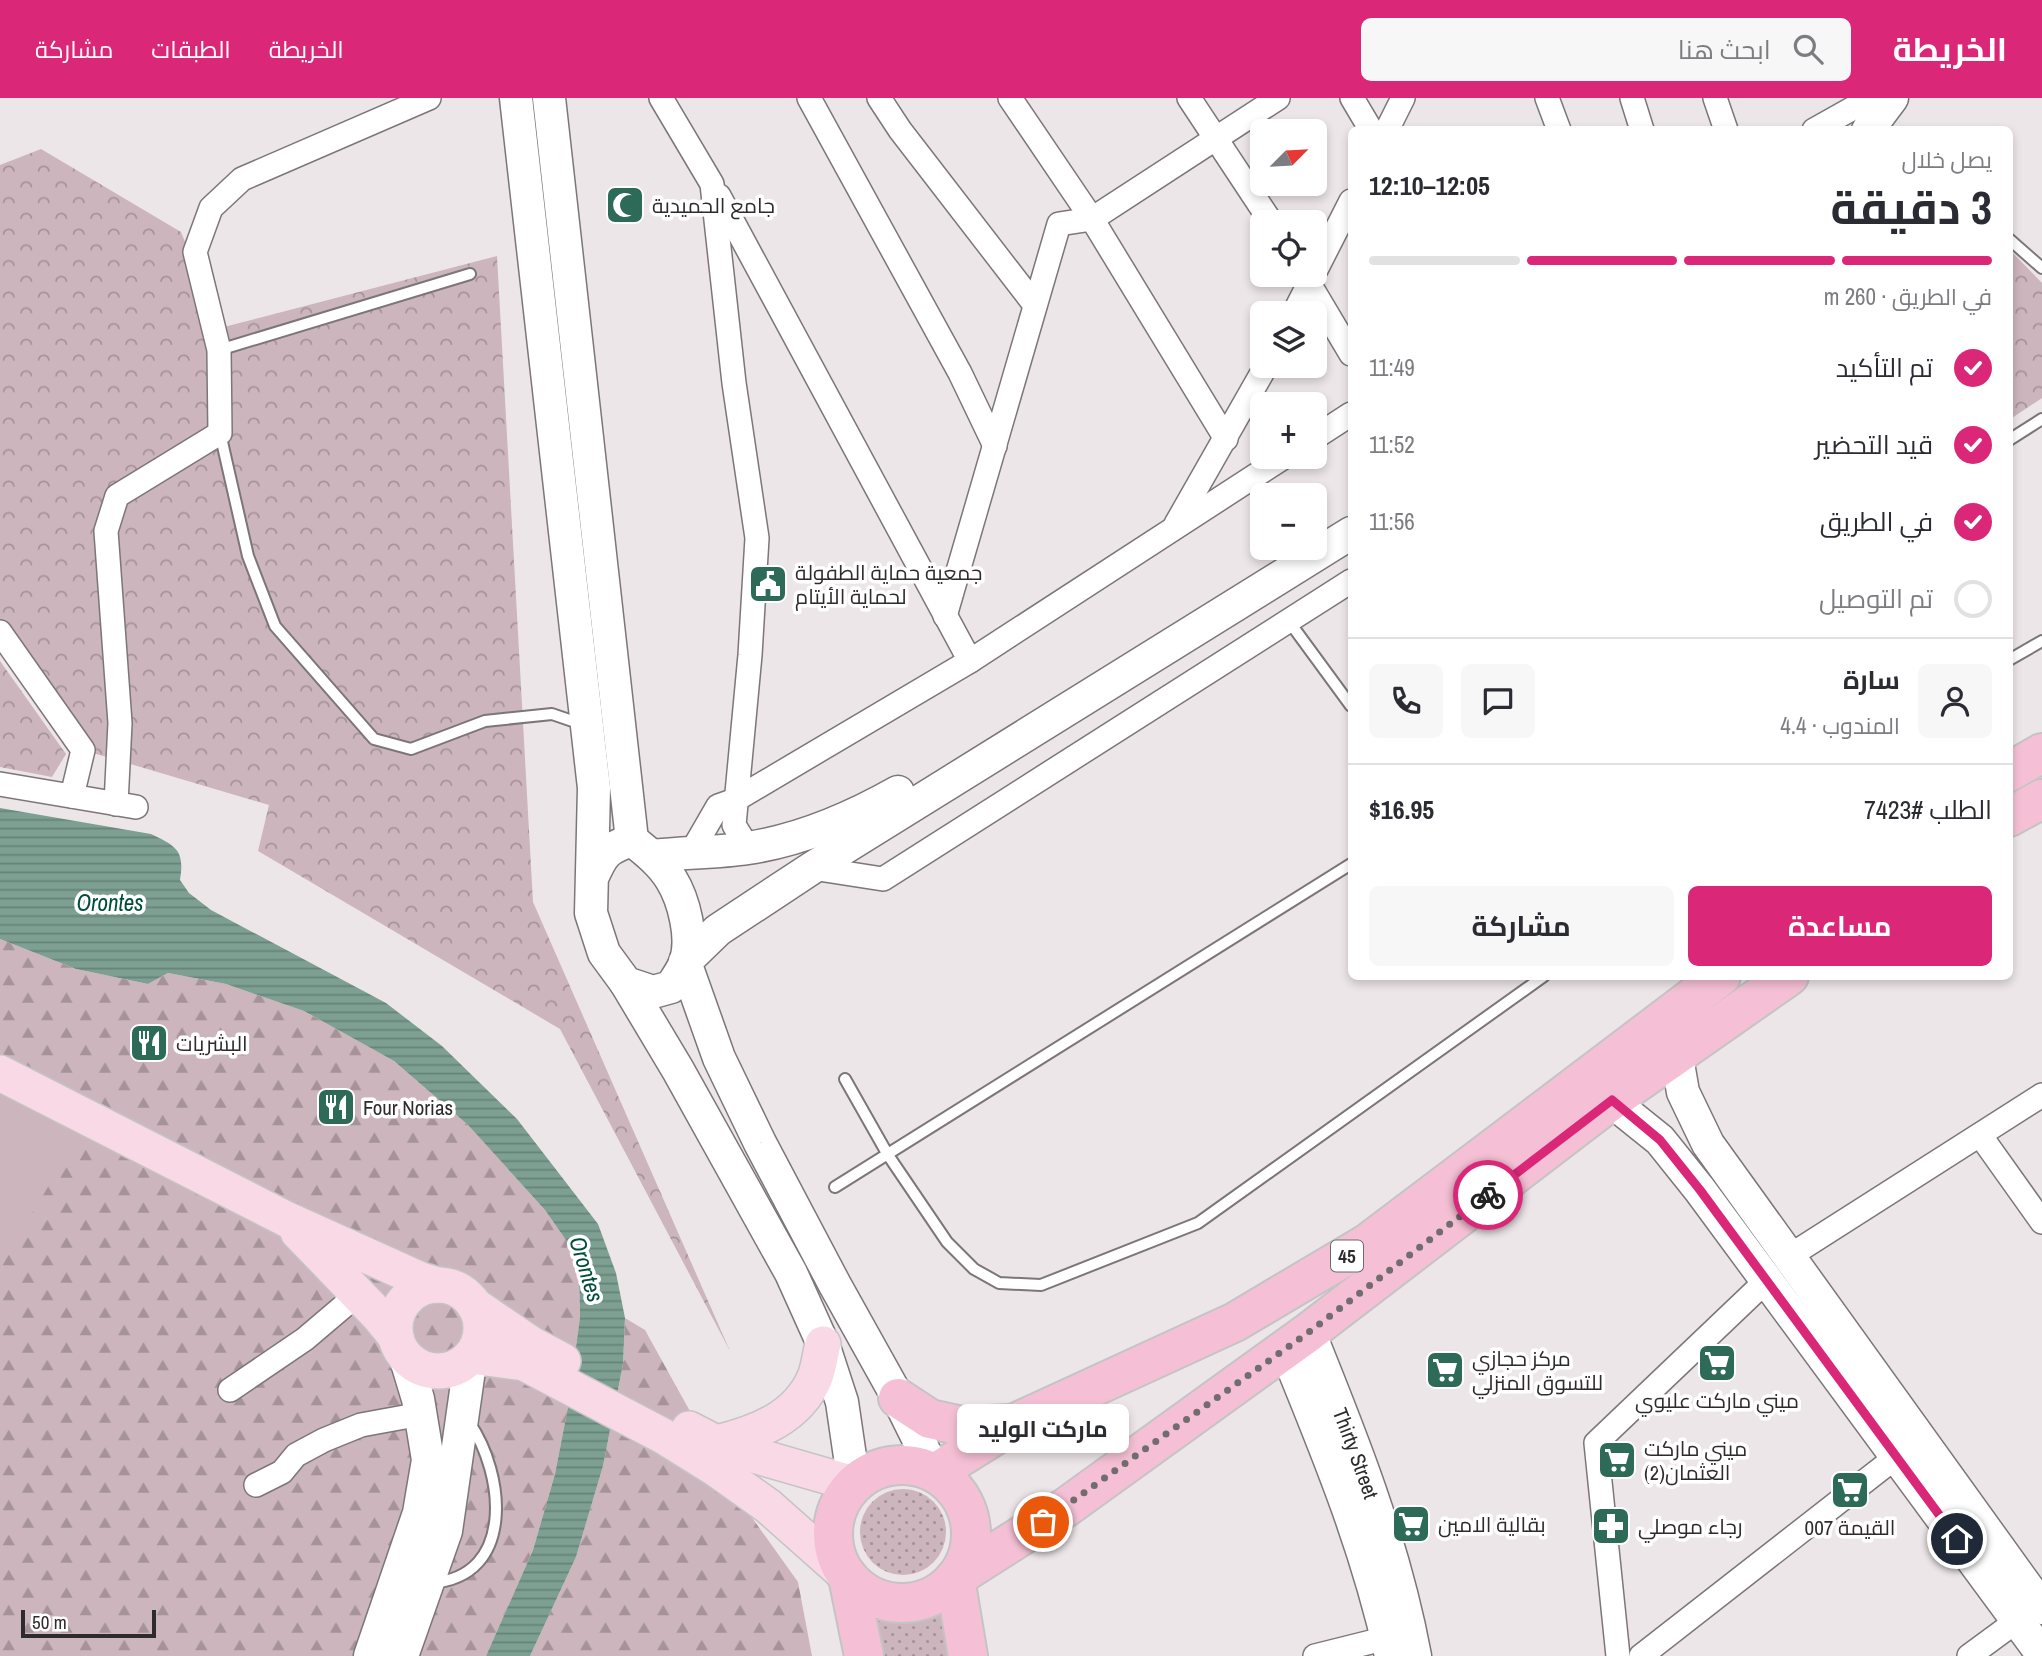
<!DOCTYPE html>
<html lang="ar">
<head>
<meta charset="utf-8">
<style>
	body { margin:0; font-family:"Archivo Narrow",Cairo,sans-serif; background:#f7f7f7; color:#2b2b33; direction:rtl; height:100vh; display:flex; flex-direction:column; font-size:26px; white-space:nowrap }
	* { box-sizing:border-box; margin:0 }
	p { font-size:23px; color:#7c7c81 }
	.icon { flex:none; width:38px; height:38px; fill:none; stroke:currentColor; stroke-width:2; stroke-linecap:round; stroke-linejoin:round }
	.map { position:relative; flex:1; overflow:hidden; direction:ltr }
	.drawer { position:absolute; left:1348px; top:28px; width:665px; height:854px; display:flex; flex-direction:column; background:#fff; border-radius:10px; box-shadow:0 4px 10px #0003; direction:rtl }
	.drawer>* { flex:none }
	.needle { width:46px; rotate:66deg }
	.tools { position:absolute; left:1250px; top:21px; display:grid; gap:14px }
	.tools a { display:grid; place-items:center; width:77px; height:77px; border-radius:10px; background:#fff; box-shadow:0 4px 10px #0003; font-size:35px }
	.scale { position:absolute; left:21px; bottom:18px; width:135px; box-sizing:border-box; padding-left:7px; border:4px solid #2e2b2c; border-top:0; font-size:19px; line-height:24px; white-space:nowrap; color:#2e2b2c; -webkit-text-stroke:5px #fff; paint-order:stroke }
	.pin { position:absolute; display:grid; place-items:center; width:60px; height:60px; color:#fff; margin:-30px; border:4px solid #fff; border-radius:50%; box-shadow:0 2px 7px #0007 }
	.courier { position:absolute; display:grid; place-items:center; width:70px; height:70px; margin:-35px; border:5px solid #db2777; border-radius:50%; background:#fff; color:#222; box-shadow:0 2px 9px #0007 }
	.bubble { position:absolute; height:49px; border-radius:10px; background:#fff; box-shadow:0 4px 10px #0003; font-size:23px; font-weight:700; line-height:49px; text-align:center; direction:rtl }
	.overview em { font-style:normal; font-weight:700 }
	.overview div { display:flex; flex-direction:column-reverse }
	.overview { display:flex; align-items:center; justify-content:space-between; height:119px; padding:0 21px }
	h1 { font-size:46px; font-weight:700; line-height:52px }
	.bar { display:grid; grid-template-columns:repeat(4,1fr); gap:10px 7px; align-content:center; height:84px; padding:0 21px }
	.bar i { height:9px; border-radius:5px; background:#e1e1e2 }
	.bar .active { background:#db2777 }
	.bar p { grid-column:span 4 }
	.line { display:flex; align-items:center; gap:18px; padding:0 21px; border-top:2px solid #e1e1e2 }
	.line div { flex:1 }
	.round { display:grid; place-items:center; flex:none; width:74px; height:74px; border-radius:10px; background:#f7f7f7 }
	ol { padding:0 21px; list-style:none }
	li { display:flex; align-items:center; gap:21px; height:77px }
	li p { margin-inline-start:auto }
	li .icon { padding:7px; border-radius:50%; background:#db2777; color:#fff; stroke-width:4 }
	li:last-child { color:#7c7c81 }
	li i { width:38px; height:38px; border:4px solid #e1e1e2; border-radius:50% }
	.button { display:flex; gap:14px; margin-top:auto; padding:14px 21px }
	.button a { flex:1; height:80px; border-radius:10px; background:#db2777; color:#fff; font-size:28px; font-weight:700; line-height:80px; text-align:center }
	.button a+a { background:#f7f7f7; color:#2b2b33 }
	header { display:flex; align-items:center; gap:42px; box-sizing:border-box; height:98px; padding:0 35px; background:#db2777; color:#fff }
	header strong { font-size:33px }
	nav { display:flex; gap:38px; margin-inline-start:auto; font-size:24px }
	.search { width:490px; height:63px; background:#f7f7f7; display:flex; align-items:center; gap:18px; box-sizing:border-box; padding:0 24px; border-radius:10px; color:#7c7c81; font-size:26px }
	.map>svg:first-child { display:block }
	.grass { fill:url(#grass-dots) }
	.forest { fill:url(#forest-firs) }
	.park { fill:url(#park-crowns) }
	.pitch { fill:#ccb5bd }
	.water { fill:url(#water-rules) }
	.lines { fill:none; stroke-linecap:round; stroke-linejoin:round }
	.lane-casing { stroke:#7c7678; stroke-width:14 }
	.street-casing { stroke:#7c7678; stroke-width:26 }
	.secondary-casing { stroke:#7c7678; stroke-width:35 }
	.primary-casing { stroke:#c4c4c4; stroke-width:38 }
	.highway-casing { stroke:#c4c4c4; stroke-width:42 }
	.lane { stroke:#fff; stroke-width:10 }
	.street { stroke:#fff; stroke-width:23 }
	.secondary { stroke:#fff; stroke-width:32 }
	.primary { stroke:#f9d9e6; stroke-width:35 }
	.highway { stroke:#f5c0d5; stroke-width:38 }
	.done { stroke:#716c6e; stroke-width:7; stroke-dasharray:0 12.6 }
	.route { stroke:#db2777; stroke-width:9 }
	.labels { text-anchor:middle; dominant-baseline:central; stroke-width:7; stroke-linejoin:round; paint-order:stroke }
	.shield { fill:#fff; stroke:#6d6b6b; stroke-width:2 }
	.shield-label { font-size:19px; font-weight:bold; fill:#2e2b2c }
	.poi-label { font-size:21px; fill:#2e2b2c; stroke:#fff; text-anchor:start }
	.street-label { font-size:21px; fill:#2e2b2c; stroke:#fff }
	.water-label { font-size:23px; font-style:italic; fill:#014d3b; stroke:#fff }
</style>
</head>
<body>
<header>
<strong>الخريطة</strong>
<div class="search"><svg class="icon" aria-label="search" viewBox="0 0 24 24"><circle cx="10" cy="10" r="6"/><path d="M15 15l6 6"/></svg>ابحث هنا</div>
<nav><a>الخريطة</a><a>الطبقات</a><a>مشاركة</a></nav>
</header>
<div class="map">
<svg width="2042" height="1558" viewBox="0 0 2042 1558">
	<defs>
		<pattern id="grass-dots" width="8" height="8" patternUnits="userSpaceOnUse" patternTransform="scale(1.75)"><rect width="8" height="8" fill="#ccb5bd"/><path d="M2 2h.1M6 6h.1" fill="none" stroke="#a6939a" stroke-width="1.8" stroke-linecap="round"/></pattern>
		<pattern id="forest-firs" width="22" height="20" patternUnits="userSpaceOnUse" patternTransform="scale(1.75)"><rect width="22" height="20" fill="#ccb5bd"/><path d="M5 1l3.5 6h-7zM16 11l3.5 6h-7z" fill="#a6939a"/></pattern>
		<pattern id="park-crowns" width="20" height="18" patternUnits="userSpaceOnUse" patternTransform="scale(1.75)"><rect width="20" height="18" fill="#ccb5bd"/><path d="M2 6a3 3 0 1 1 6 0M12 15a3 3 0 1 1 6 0" fill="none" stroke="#a6939a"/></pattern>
		<pattern id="water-rules" width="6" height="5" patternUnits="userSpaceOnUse" patternTransform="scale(1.75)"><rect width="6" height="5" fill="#7da093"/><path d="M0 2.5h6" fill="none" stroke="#678378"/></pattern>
	</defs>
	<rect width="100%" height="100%" fill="#ede6e9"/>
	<g class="grass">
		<circle cx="903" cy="1434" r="43"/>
		<path d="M866 1501C895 1509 912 1513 940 1502L950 1558H878Z"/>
	</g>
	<g class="forest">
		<path d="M0 841 76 871 148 886 168 875 226 886 304 913 394 963 468 1027 545 1112 568 1145 579 1177 580 1219 568 1309 555 1376 533 1452 486 1558H0Z"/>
		<path d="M625 1220 645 1232 738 1400 798 1484 812 1558H530L576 1459 603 1368 623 1266Z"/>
	</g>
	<g class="park">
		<path d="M41 51 181 134 220 230 497 158 533 804 730 1253 560 931 258 753 269 707 83 652 0 525V67Z"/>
		<path d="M2009 151 2042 185V300L2009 322Z"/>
		<path d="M0 563 66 656 52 679 0 669Z"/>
	</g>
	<path class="pitch" d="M0 994 80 1034 0 1171Z"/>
	<path class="water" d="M0 710 151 736C176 748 185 752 180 782L189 795 211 812 386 905 442 948 517 1021 598 1126 616 1175 625 1220 623 1266 603 1368 576 1459 530 1558H486L533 1452 555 1376 568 1309 580 1219 579 1177 568 1145 545 1112 468 1027 394 963 304 913 226 886 168 875 148 886 76 871 0 841Z"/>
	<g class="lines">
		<defs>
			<g id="lane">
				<path d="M2009 141 2042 170"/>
				<path d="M219 252 470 176"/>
				<path d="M220 335 248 458 275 528 374 641 411 651 485 623 552 616 584 627"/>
				<path d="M2009 342 2042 321"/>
				<path d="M1288 522 1351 608"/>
				<path d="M2009 562 2042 543"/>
				<path d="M845 981 888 1057 947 1144 974 1171 999 1185 1041 1187 1198 1125 1544 878"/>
				<path d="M835 1089 1351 766"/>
				<path d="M431 1485C516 1479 505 1376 469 1324"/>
			</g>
			<g id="street">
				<path d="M661 0 712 86 734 285 757 440 750 557 734 727 748 750"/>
				<path d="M809 0 960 275 995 348"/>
				<path d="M879 0 900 32 1035 207"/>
				<path d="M1010 0 1092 121 1226 341"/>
				<path d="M1189 0 1271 124"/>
				<path d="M1352 0 1371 32"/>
				<path d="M1547 0 1559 32"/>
				<path d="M1632 0 1642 32"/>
				<path d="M1715 0 1726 32"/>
				<path d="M1387 32 1403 0"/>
				<path d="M1814 32 1864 4"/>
				<path d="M719 98 970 563"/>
				<path d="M1304 177 1351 256"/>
				<path d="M1294 215 1351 103"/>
				<path d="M1314 340 1351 316"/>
				<path d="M1176 426 1266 268"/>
				<path d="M945 518 1059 126 1092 121 1278 0"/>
				<path d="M0 534 83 652 72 698"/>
				<path d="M0 686 136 709"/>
				<path d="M116 706 120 625 106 433 117 398 220 335 219 252 195 154 211 110 242 81 429 0"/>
				<path d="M692 753 718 708 735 702 970 563 1284 359"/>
				<path d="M812 770 883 781 1351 483"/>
				<path d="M1980 1037 2042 1124"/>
				<path d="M1788 1159 2042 997"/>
				<path d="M230 1292 305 1241 358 1196"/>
				<path d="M256 1387 282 1374 296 1357 324 1342 361 1327 421 1316"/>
				<path d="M1315 1558 1387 1540"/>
				<path d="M1618 1558 1596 1345 1767 1182"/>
				<path d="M1641 1558 1896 1359"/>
				<path d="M1969 1558 2018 1522"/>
			</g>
			<g id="secondary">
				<path d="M516 0 594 690 591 815 604 855 626 885 653 894 671 889C676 881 682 873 685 865 694 841 684 802 671 781 661 765 646 753 632 742 606 751 603 755 592 780"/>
				<path d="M549 0 632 742"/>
				<path d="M1868 32 1892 0"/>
				<path d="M652 758C684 754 716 755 748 750 801 742 852 720 898 694"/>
				<path d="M626 885 678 972 791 1175 823 1246 842 1304 854 1386"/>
				<path d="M1671 937 1675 948 1683 994 1708 1046 2042 1510"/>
				<path d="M1596 986 1604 997 1660 1042 1700 1092 2042 1556"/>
				<path id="s1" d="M1309 1234C1352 1340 1394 1445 1415 1558"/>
				<path d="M1285 1250C1327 1353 1367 1449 1391 1558"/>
				<path d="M935 1375 898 1300 835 1187 760 1045 719 960 685 864 718 832 812 770 1351 435"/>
				<path d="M370 1558 419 1415 428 1362 418 1301 405 1258"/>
				<path d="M402 1558 446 1433 471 1258"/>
			</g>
			<g id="primary">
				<path d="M0 975 286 1121 421 1182 437 1187"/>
				<path d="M298 1134 378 1217 396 1239"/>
				<circle cx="438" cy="1230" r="43"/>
				<path d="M474 1207 531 1246 563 1263"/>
				<path d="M471 1258 524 1265 663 1338 716 1371 768 1408 848 1479"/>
				<path d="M689 1331 722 1348 854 1386"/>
				<path d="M717 1345C757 1335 798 1320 815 1279 819 1269 820 1257 823 1246"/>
			</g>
			<g id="highway">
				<path d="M2009 674 2042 655"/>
				<path d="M2009 719 2042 701"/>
				<path d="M898 1300 930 1321 962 1328 1011 1326"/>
				<circle cx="902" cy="1436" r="69"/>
				<path d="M935 1375 1013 1326 1235 1224 1368 1145 1721 878"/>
				<path d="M848 1479 864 1558"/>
				<path d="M968 1558 955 1480 1065 1410 1309 1234 1612 1002 1789 878"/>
			</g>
		</defs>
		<use href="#lane" class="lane-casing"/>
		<use href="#street" class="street-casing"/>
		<use href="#secondary" class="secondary-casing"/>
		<use href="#primary" class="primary-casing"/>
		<use href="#highway" class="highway-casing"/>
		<use href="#lane" class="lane"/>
		<use href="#street" class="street"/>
		<use href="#secondary" class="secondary"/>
		<use href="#primary" class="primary"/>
		<use href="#highway" class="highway"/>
	</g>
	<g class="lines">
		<path class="done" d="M1043 1424 1309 1234 1488 1097"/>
		<path class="route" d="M1488 1097 1612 1002 1660 1042 1700 1092 1957 1441"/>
	</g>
	<defs>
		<symbol id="mosque-square" viewBox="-11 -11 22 22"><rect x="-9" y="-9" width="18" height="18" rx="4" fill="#2d6b58" stroke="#fff"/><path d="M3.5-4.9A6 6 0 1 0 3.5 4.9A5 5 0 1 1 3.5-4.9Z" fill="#fff"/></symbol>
		<symbol id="civic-square" viewBox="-11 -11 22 22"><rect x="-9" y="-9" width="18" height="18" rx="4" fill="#2d6b58" stroke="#fff"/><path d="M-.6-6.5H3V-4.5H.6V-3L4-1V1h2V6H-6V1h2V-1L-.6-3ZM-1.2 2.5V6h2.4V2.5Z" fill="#fff"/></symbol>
		<symbol id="restaurant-square" viewBox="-11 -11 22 22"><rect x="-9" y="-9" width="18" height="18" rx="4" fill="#2d6b58" stroke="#fff"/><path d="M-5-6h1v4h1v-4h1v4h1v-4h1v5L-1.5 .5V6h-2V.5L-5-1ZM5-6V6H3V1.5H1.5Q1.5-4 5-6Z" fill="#fff"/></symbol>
		<symbol id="supermarket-square" viewBox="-11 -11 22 22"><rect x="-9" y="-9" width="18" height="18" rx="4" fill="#2d6b58" stroke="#fff"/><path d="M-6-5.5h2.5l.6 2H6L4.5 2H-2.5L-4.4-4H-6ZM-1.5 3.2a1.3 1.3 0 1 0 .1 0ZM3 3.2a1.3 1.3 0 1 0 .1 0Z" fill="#fff"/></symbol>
		<symbol id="pharmacy-square" viewBox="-11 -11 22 22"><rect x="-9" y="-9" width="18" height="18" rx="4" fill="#2d6b58" stroke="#fff"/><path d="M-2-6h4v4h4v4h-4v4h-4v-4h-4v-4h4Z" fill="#fff"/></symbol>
	</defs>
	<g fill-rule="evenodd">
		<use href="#mosque-square" x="603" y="85" width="44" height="44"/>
		<use href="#civic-square" x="746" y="464" width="44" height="44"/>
		<use href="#restaurant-square" x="127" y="923" width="44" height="44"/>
		<use href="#restaurant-square" x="314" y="987" width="44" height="44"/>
		<use href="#supermarket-square" x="1695" y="1243" width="44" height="44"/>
		<use href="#supermarket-square" x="1423" y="1250" width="44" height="44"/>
		<use href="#supermarket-square" x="1595" y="1340" width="44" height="44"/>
		<use href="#supermarket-square" x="1828" y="1370" width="44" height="44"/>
		<use href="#supermarket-square" x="1389" y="1404" width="44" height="44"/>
		<use href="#pharmacy-square" x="1589" y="1406" width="44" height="44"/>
	</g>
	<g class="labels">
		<rect class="shield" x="1331" y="1142.5" width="32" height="31" rx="5"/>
		<g class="shield-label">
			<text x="1347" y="1158">45</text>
		</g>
		<g class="poi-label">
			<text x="652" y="107">جامع الحميدية</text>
			<text x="795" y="474">جمعية حماية الطفولة<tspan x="795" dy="24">لحماية الأيتام</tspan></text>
			<text x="176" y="945">البشريات</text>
			<text x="363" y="1009">Four Norias</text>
			<text x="1472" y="1260">مركز حجازي<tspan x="1472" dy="24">للتسوق المنزلي</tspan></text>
			<text x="1717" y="1302" text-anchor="middle">ميني ماركت عليوي</text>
			<text x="1644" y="1350">ميني ماركت<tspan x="1644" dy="24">العثمان(2)</tspan></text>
			<text x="1438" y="1426">بقالية الامين</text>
			<text x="1638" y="1428">رجاء موصلي</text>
			<text x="1850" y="1429" text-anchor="middle">القيمة 007</text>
		</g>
		<g class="street-label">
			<text stroke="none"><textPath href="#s1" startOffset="130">Thirty Street</textPath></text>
		</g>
		<g class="water-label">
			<text x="110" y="804">Orontes</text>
			<text transform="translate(587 1171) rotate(73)">Orontes</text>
		</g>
	</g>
</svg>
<div class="tools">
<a><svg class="needle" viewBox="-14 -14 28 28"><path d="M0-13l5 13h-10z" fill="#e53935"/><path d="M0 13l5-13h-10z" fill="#7c7c81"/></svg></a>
<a><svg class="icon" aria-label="locate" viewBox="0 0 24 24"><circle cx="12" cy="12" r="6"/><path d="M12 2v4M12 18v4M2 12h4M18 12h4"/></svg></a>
<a><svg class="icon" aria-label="layers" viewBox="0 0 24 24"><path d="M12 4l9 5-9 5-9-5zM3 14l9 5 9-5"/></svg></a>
<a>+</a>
<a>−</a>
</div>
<div class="scale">50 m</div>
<div class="pin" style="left:1043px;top:1424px;background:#ea580c"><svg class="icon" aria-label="bag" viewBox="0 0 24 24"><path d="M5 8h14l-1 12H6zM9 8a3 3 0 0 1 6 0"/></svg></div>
<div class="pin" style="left:1957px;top:1441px;background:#1f2937"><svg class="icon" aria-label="home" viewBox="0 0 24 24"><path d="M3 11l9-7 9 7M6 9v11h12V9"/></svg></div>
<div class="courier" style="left:1488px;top:1097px"><svg class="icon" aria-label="bike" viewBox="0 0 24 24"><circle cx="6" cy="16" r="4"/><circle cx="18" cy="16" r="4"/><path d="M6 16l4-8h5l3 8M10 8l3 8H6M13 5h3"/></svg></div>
<div class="bubble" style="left:957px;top:1306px;width:172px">ماركت الوليد</div>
<section class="drawer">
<div class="overview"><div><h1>3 دقيقة</h1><p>يصل خلال</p></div><em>12:05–12:10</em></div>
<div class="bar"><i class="active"></i><i class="active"></i><i class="active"></i><i></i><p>في الطريق · 260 m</p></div>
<ol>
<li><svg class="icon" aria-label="check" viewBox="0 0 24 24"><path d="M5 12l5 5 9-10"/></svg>تم التأكيد<p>11:49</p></li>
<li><svg class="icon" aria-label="check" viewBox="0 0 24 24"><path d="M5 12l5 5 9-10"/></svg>قيد التحضير<p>11:52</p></li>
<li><svg class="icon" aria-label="check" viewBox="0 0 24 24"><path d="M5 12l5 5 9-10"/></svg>في الطريق<p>11:56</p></li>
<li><i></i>تم التوصيل</li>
</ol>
<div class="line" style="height:126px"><a class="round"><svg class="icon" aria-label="person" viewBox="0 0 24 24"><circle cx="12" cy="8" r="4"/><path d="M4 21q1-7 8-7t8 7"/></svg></a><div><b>سارة</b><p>المندوب · 4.4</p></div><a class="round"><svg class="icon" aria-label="chat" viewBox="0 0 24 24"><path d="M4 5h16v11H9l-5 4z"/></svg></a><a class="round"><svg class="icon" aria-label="phone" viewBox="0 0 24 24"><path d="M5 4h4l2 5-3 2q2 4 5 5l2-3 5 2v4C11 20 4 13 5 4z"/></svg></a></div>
<div class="line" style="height:91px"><div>الطلب #7423</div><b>$16.95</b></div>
<div class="button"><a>مساعدة</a><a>مشاركة</a></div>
</section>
</div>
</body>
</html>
